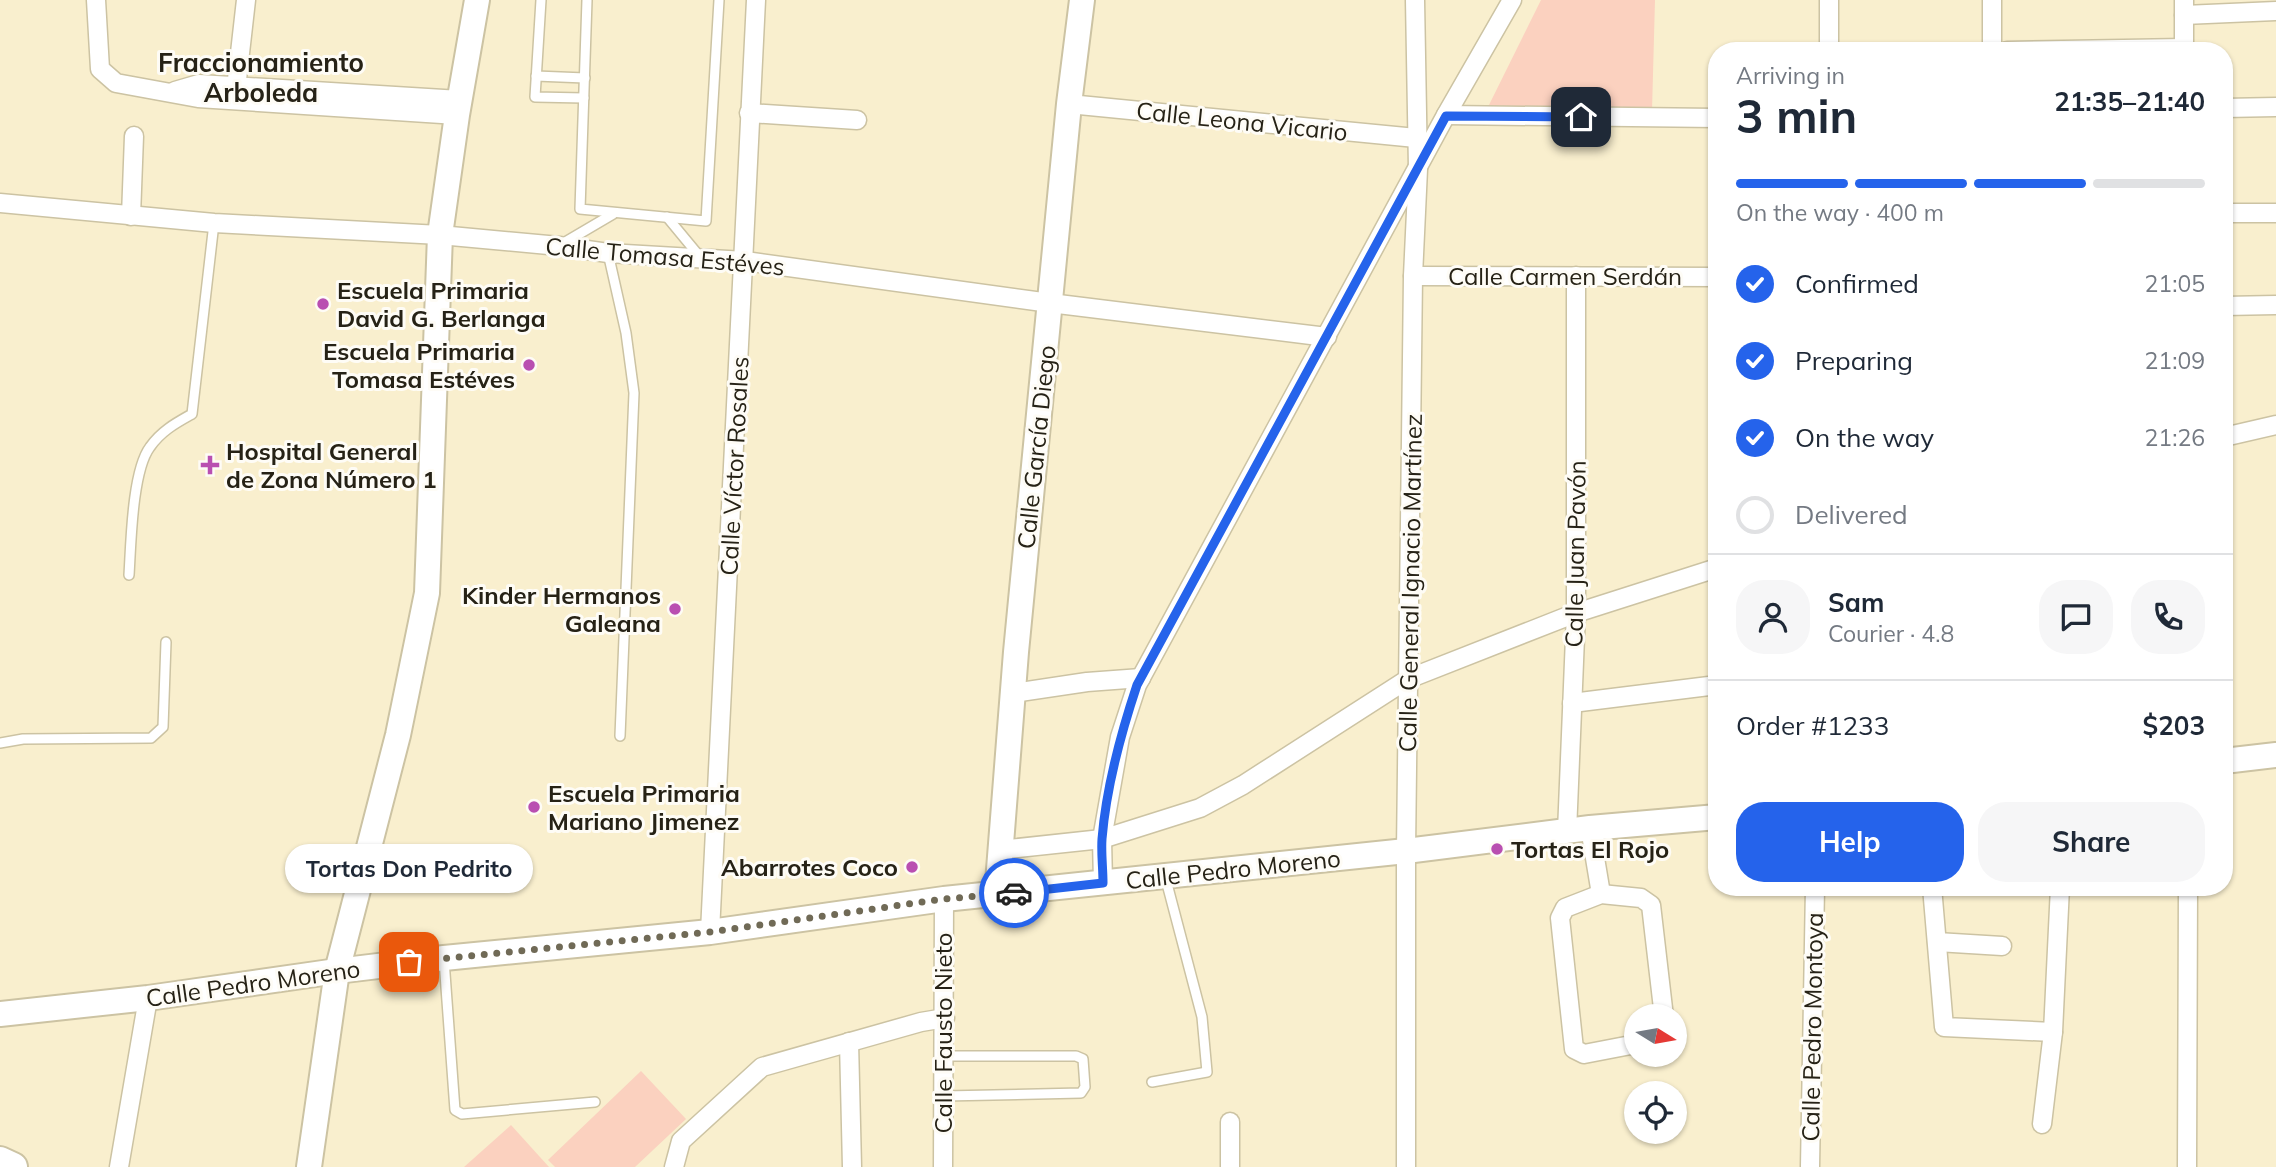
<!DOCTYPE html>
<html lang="en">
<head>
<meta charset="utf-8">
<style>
	body { margin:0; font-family:Mulish,sans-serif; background:#f6f6f7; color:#1f2937; height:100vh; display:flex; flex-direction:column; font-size:26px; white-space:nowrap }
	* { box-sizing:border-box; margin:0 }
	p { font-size:23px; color:#747a83 }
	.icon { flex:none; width:38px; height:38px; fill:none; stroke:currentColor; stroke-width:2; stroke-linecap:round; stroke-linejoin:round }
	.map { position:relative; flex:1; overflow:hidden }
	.panel { position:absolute; left:1708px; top:42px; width:525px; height:854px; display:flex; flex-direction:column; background:#fff; border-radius:28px; box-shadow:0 2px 5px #0004 }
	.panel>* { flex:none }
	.needle { width:46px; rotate:101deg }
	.tools { position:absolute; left:1624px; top:1004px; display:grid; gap:14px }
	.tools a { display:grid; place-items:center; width:63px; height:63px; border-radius:50%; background:#fff; box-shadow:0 2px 5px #0004; font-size:35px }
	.pin { position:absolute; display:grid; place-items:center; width:60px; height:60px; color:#fff; margin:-30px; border-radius:14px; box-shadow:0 4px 10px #0006 }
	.courier { position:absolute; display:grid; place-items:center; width:70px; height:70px; margin:-35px; border:5px solid #2563eb; border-radius:50%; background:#fff; color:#222; box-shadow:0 2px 9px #0007 }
	.bubble { position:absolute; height:49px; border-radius:24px; background:#fff; box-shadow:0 2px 5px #0004; font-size:23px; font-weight:700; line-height:49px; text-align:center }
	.head em { font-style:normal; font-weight:700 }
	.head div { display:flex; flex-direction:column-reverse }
	.head { display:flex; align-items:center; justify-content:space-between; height:119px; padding:0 28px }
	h1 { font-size:46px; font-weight:700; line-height:52px }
	.bar { display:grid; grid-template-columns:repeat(4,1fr); gap:10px 7px; align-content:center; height:84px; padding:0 28px }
	.bar i { height:9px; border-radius:5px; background:#e0e1e3 }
	.bar .selected { background:#2563eb }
	.bar p { grid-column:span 4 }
	.line { display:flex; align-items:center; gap:18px; padding:0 28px; border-top:2px solid #e0e1e3 }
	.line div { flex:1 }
	.round { display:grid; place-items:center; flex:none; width:74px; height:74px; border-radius:28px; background:#f6f6f7 }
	ol { padding:0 28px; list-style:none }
	li { display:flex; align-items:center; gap:21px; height:77px }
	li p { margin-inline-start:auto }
	li .icon { padding:7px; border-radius:50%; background:#2563eb; color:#fff; stroke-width:4 }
	li:last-child { color:#747a83 }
	li i { width:38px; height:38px; border:4px solid #e0e1e3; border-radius:50% }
	.button { display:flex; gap:14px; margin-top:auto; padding:14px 28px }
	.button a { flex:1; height:80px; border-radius:28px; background:#2563eb; color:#fff; font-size:28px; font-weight:700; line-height:80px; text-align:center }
	.button a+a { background:#f6f6f7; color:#1f2937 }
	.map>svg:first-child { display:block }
	.green { fill:#fbd1bf }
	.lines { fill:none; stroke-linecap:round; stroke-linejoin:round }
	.lane-casing { stroke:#ccc3a3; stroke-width:12 }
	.street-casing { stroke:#ccc3a3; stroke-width:21 }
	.secondary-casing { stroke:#ccc3a3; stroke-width:28 }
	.primary-casing { stroke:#ccc3a3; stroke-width:32 }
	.lane { stroke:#fff; stroke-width:9 }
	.street { stroke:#fff; stroke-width:18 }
	.secondary { stroke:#fff; stroke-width:24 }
	.primary { stroke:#fff; stroke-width:28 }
	.done { stroke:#706a56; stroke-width:7; stroke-dasharray:0 12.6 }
	.route { stroke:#2563eb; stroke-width:9 }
	.poi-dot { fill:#b94fb1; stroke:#fefcf6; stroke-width:2.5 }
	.labels { text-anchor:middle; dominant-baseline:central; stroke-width:6; stroke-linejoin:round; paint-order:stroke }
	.street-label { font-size:24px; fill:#262216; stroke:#fefcf6 }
	.poi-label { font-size:24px; font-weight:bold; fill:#262216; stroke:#fefcf6; text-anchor:start }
	.neighbourhood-label { font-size:26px; font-weight:bold; fill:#262216; stroke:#fefcf6 }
</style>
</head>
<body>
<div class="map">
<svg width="2276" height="1167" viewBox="0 0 2276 1167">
	<rect width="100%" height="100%" fill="#f9efce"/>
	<g class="green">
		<path d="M1541 0H1655L1652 111 1487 109Z"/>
		<path d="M641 1071 686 1119 635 1167H555L548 1160Z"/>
		<path d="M511 1125 549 1167H464Z"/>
	</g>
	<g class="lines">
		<defs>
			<g id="lane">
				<path d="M541 0 535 97 584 98"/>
				<path d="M587 0 580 209 706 221 719 0"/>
				<path d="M536 76 585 78"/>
				<path d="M667 217 701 258"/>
				<path d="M562 244 613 214"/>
				<path d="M608 253 626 333 634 393 620 736"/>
				<path d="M129 575C131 544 132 471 150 447 161 431 176 423 192 414L214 223"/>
				<path d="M0 743 23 739 151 738 163 727 166 642"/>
				<path d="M444 960 455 1110 462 1114 595 1102"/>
				<path d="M1152 1082 1207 1072 1202 1017 1166 880"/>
				<path d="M944 1096 1081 1093 1085 1087 1083 1059 1076 1056H944"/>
			</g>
			<g id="street">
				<path d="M96 0 100 69 116 83 198 98 457 115"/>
				<path d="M1829 0V51"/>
				<path d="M1992 0V51"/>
				<path d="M2184 0V51"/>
				<path d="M2184 15 2276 11"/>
				<path d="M2007 51 2184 48"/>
				<path d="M175 91 199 84 460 100"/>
				<path d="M235 97 246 0"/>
				<path d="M1069 104 1416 138"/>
				<path d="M2224 108 2276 107"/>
				<path d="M749 113 857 120"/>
				<path d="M1446 115 1717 118"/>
				<path d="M0 203 214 223 440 235 559 246 608 253 745 261 1050 303 1327 337"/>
				<path d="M2224 213H2276"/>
				<path d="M131 216 134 136"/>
				<path d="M1413 276 1717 277"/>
				<path d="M2224 306 2276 305"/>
				<path d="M2224 437 2276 425"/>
				<path d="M1013 693 1087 682 1141 678"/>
				<path d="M1572 703 1717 685"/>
				<path d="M1590 828 1601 894"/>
				<path d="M1567 832 1576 613V276"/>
				<path d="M999 850 1102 839 1200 808 1243 785 1408 679 1576 613 1717 568"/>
				<path d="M1103 883 1102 839 1120 737 1137 685 1446 115 1512 0"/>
				<path d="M1932 887 1944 1027 2053 1032"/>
				<path d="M710 932 756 0"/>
				<path d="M1937 942 2002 946"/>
				<path d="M849 1042 852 1167"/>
				<path d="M1636 1044 1584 1054 1574 1049 1560 918 1565 908 1601 894 1641 898 1651 905 1664 1017"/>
				<path d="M2042 1124 2053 1032 2060 887"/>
				<path d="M119 1167 148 998"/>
				<path d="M674 1167 681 1141 762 1067 921 1022 945 1018"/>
				<path d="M943 1167 944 899"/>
				<path d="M1230 1167V1122"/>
				<path d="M1406 1167V851L1413 276 1418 169 1415 0"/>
				<path d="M1810 1167 1815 887"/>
				<path d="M2187 1167 2188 887"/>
			</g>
			<g id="secondary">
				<path d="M2224 761 2276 755"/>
				<path d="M997 895 1016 652 1069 104 1082 0"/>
				<path d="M0 1014 148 998 337 971 444 958 710 932 944 899 1406 851 1590 828 1717 817"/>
				<path d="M309 1167 337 971 398 735 427 593 440 235 457 115 477 0"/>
			</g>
			<path id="primary" d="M0 1161 13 1167"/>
		</defs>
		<use href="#lane" class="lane-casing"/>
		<use href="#street" class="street-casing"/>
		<use href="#secondary" class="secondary-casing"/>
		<use href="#primary" class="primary-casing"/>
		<use href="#lane" class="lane"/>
		<use href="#street" class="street"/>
		<use href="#secondary" class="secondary"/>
		<use href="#primary" class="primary"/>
	</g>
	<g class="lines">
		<path class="done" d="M409 962 710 932 944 899 1014 893"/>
		<path class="route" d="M1014 893 1103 883C1103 868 1101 853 1102 839 1106 789 1121 733 1137 685L1446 116 1581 117"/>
	</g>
	<g class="poi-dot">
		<circle cx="323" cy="304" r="7"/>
		<circle cx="529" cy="365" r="7"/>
		<path d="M206.5 454.5h7v7h7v7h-7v7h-7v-7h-7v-7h7z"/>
		<circle cx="675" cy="609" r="7"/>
		<circle cx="534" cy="807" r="7"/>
		<circle cx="1497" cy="849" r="7"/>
		<circle cx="912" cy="867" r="7"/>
	</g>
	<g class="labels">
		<g class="street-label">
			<text transform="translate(1242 121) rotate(6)">Calle Leona Vicario</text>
			<text transform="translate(665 256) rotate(5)">Calle Tomasa Estéves</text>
			<text x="1565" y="276">Calle Carmen Serdán</text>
			<text transform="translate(1036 447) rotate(-84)">Calle García Diego</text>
			<text transform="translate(734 466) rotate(-87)">Calle Víctor Rosales</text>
			<text transform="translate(1575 554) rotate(-89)">Calle Juan Pavón</text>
			<text transform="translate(1410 583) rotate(-89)">Calle General Ignacio Martínez</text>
			<text transform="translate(1233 869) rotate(-6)">Calle Pedro Moreno</text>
			<text transform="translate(253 983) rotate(-8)">Calle Pedro Moreno</text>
			<text transform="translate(1812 1027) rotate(-89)">Calle Pedro Montoya</text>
			<text transform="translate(943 1033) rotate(-90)">Calle Fausto Nieto</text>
		</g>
		<g class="poi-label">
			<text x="337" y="290">Escuela Primaria<tspan x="337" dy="28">David G. Berlanga</tspan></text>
			<text x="515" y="351" text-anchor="end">Escuela Primaria<tspan x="515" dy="28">Tomasa Estéves</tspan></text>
			<text x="226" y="451">Hospital General<tspan x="226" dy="28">de Zona Número 1</tspan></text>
			<text x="661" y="595" text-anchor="end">Kinder Hermanos<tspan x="661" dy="28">Galeana</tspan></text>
			<text x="548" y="793">Escuela Primaria<tspan x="548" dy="28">Mariano Jimenez</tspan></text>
			<text x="1511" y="849">Tortas El Rojo</text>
			<text x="898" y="867" text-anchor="end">Abarrotes Coco</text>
		</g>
		<g class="neighbourhood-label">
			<text x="261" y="62">Fraccionamiento<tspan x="261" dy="30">Arboleda</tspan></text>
		</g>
	</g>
</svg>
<div class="tools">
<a><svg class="needle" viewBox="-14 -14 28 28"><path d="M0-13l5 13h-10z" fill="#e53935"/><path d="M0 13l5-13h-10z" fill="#747a83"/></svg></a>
<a><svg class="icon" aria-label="locate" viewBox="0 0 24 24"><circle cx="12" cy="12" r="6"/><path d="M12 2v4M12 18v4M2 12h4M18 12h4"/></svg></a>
</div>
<div class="pin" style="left:409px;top:962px;background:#ea580c"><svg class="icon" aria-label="bag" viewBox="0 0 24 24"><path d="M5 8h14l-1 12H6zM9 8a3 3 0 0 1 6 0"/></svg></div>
<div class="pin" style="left:1581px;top:117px;background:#1f2937"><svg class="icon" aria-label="home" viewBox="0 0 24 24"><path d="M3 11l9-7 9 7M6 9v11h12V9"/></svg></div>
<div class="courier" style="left:1014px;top:893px"><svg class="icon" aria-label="car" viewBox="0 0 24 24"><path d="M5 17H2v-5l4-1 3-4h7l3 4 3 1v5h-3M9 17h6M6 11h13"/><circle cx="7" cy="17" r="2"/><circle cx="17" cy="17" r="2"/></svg></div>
<div class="bubble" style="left:285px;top:844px;width:248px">Tortas Don Pedrito</div>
<section class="panel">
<div class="head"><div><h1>3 min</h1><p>Arriving in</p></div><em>21:35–21:40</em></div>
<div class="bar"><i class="selected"></i><i class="selected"></i><i class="selected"></i><i></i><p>On the way · 400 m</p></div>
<ol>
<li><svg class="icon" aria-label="check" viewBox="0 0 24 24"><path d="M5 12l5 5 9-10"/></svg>Confirmed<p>21:05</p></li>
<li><svg class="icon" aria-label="check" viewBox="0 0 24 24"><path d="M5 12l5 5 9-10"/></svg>Preparing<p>21:09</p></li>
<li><svg class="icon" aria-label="check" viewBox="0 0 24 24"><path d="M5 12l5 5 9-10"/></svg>On the way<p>21:26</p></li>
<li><i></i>Delivered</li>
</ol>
<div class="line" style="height:126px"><a class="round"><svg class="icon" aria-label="person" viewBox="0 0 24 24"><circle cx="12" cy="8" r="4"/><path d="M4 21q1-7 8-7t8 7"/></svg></a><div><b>Sam</b><p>Courier · 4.8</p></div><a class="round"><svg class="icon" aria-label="chat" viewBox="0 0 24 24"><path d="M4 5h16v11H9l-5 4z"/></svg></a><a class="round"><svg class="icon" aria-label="phone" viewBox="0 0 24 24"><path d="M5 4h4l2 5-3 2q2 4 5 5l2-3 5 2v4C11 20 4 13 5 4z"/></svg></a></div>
<div class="line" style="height:91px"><div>Order #1233</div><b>$203</b></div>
<div class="button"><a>Help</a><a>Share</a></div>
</section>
</div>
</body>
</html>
